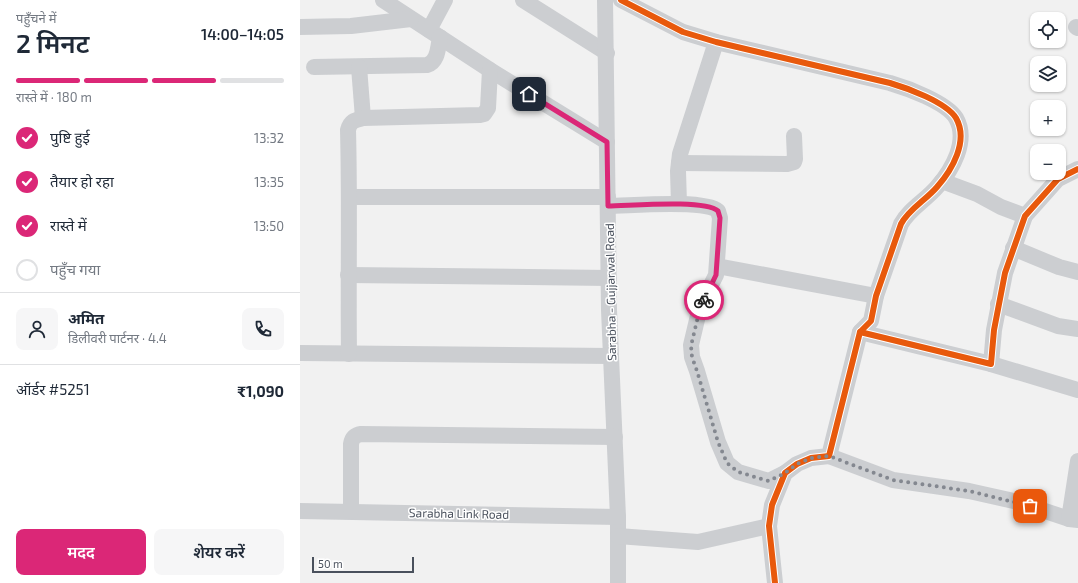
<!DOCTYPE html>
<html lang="hi">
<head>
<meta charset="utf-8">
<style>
	body { margin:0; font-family:"Exo 2","Noto Sans Devanagari",sans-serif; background:#f6f6f7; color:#1f2937; height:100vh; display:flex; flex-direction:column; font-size:15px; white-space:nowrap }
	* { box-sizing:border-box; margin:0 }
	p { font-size:13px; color:#747a83 }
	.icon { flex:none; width:22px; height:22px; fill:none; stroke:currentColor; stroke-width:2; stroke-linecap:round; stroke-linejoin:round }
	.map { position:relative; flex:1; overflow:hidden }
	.panel { display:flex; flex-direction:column; background:#fff; width:300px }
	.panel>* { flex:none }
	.tools { position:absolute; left:730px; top:12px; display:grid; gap:8px }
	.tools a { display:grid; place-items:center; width:36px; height:36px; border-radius:8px; background:#fff; box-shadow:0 1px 3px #0004; font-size:20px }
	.scale { position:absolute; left:12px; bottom:10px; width:102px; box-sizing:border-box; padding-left:4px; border:2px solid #49505c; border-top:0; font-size:11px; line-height:14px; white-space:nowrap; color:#49505c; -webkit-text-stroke:3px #fff; paint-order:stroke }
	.pin { position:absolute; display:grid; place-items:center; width:34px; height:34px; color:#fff; margin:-17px; border-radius:8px; box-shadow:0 2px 6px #0006 }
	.courier { position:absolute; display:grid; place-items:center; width:40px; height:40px; margin:-20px; border:3px solid #db2777; border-radius:50%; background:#fff; color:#222; box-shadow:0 1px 5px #0007 }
	.overview em { font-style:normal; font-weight:600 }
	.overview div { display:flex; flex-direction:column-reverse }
	.overview { display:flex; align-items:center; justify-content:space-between; height:68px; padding:0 16px }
	h1 { font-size:26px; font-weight:600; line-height:30px }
	.bar { display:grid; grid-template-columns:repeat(4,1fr); gap:6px 4px; align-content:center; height:48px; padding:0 16px }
	.bar i { height:5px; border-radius:3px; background:#e0e1e3 }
	.bar .selected { background:#db2777 }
	.bar p { grid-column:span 4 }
	.line { display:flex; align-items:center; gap:10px; padding:0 16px; border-top:1px solid #e0e1e3 }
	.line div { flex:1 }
	.round { display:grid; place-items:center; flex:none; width:42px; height:42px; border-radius:8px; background:#f6f6f7 }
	ol { padding:0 16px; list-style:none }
	li { display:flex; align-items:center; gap:12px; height:44px }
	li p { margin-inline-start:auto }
	li .icon { padding:4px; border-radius:50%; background:#db2777; color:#fff; stroke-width:4 }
	li:last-child { color:#747a83 }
	li i { width:22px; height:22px; border:2px solid #e0e1e3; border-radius:50% }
	.button { display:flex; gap:8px; margin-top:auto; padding:8px 16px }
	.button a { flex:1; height:46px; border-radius:8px; background:#db2777; color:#fff; font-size:16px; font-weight:600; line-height:46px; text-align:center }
	.button a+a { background:#f6f6f7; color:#1f2937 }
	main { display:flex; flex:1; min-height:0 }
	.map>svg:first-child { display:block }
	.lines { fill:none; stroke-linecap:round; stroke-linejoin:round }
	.minor { stroke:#ccced1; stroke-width:16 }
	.cycleway-casing { stroke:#fff; stroke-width:8 }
	.cycleway { stroke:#e8590c; stroke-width:6 }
	.done { stroke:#848890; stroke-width:4; stroke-dasharray:0 7.2 }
	.route { stroke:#db2777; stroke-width:5 }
	.labels { text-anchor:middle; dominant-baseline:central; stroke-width:3; stroke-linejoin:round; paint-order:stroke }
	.street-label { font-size:12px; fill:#49505c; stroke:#fff }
</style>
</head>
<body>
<main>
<section class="panel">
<div class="overview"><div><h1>2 मिनट</h1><p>पहुँचने में</p></div><em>14:00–14:05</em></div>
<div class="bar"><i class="selected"></i><i class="selected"></i><i class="selected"></i><i></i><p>रास्ते में · 180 m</p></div>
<ol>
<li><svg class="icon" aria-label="check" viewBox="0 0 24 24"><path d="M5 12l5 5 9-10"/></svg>पुष्टि हुई<p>13:32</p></li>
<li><svg class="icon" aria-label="check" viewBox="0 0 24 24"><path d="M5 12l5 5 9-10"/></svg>तैयार हो रहा<p>13:35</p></li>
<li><svg class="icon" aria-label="check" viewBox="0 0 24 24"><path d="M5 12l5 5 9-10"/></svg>रास्ते में<p>13:50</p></li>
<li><i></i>पहुँच गया</li>
</ol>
<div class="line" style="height:72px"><a class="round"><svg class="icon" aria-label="person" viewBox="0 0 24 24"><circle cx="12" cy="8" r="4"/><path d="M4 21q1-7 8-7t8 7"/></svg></a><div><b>अमित</b><p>डिलीवरी पार्टनर · 4.4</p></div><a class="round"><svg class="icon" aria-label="phone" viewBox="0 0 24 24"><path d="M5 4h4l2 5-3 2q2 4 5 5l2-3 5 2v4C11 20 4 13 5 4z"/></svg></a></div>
<div class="line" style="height:52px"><div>ऑर्डर #5251</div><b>₹1,090</b></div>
<div class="button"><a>मदद</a><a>शेयर करें</a></div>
</section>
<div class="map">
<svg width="778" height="583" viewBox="0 0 778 583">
	<rect width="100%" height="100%" fill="#f1f1f1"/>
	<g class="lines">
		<g class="minor">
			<path d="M83 0 190 70 307 142"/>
			<path d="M223 0 307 53"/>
			<path d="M305 0 309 310 318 517V583"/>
			<path d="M321 0 383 32 416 42 590 83C607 88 646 102 656 118 669 141 652 170 637 187 626 200 609 209 601 224L576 296 571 321 560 332"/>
			<path d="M0 27 51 26 111 19"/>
			<path d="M776 27 778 28"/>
			<path d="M129 30 145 0"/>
			<path d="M14 67 127 65C138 62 138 47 140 37"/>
			<path d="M59 67 63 118"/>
			<path d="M379 163 487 164 494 162 495 159 494 136"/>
			<path d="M642 181 677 194 701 207 725 216"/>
			<path d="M50 197H308"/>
			<path d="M379 204 378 171 380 154 416 42"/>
			<path d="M308 206C329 206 404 199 418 211L420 218 416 275 400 307 391 345 392 357 397 371 418 442 427 463 438 472 469 481 485 473"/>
			<path d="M713 248 759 267 778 272"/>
			<path d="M417 266 576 296"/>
			<path d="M48 275 309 278"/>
			<path d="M698 304 758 326 778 329"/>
			<path d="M0 353 311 356"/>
			<path d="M49 354C48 279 50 205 48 130 50 121 55 120 63 118L180 115 184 114 188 108 190 70"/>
			<path d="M691 364 778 390"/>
			<path d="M529 456 593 480 669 491 718 502 769 519 778 520"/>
			<path d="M0 511 318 517"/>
			<path d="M51 511V444C52 438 55 435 61 434L315 437"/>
			<path d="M769 519 778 461"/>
			<path d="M318 536 398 542 469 526"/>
			<path d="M475 583 469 526 472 505 485 473 497 464 511 458 529 456 560 332 691 364 694 330 705 273 725 216 758 179 778 169"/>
		</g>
		<defs>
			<g id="cycleway">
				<path d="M321 0 383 32 416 42 590 83C607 88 646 102 656 118 669 141 652 170 637 187 626 200 609 209 601 224L576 296 571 321 560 332"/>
				<path d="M475 583 469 526 472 505 485 473 497 464 511 458 529 456 560 332 691 364 694 330 705 273 725 216 758 179 778 169"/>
			</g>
		</defs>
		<use href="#cycleway" class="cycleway-casing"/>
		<use href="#cycleway" class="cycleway"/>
	</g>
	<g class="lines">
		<path class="done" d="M404 300 400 308 391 346 392 357 397 371 418 442 427 463 438 472 469 481 485 473 497 464 511 458 529 456 593 480 669 491 730 506"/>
		<path class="route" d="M229 94 307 142 308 206C329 206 404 199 418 211L420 218 416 275 404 300"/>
	</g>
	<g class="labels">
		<g class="street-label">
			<text transform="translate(310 292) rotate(-91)">Sarabha - Gujjarwal Road</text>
			<text transform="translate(159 513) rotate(1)">Sarabha Link Road</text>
		</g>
	</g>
</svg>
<div class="tools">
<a><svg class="icon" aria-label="locate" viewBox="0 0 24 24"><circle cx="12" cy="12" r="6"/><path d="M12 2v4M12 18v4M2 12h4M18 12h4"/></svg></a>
<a><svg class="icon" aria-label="layers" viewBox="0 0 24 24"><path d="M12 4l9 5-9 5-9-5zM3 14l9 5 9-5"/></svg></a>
<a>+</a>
<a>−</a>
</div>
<div class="scale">50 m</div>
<div class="pin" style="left:730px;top:506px;background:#ea580c"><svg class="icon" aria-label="bag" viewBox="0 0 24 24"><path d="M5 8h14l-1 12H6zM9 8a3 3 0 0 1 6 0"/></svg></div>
<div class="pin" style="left:229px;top:94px;background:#1f2937"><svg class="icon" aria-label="home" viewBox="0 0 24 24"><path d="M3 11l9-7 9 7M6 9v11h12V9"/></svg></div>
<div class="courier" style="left:404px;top:300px"><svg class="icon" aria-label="bike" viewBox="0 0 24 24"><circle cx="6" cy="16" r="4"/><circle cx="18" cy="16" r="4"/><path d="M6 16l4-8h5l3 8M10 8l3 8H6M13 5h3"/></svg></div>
</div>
</main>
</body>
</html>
